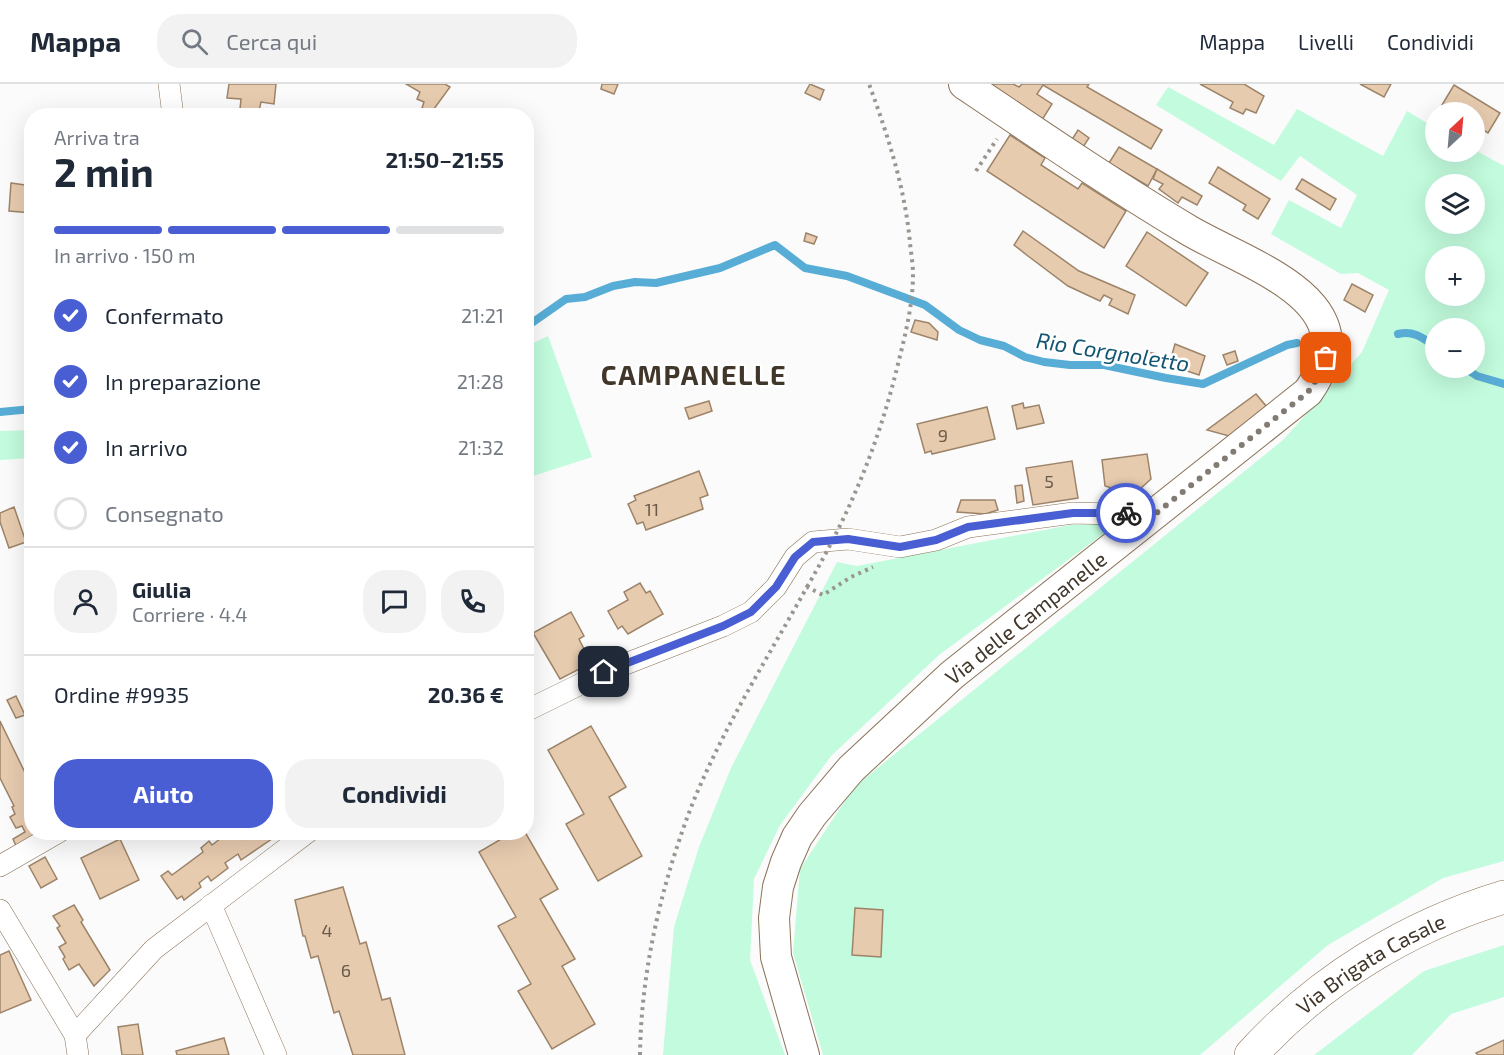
<!DOCTYPE html>
<html lang="it">
<head>
<meta charset="utf-8">
<style>
	body { margin:0; font-family:"Exo 2",sans-serif; background:#f2f2f3; color:#1f2937; height:100vh; display:flex; flex-direction:column; font-size:22px; white-space:nowrap }
	* { box-sizing:border-box; margin:0 }
	p { font-size:20px; color:#747a83 }
	.icon { flex:none; width:33px; height:33px; fill:none; stroke:currentColor; stroke-width:2; stroke-linecap:round; stroke-linejoin:round }
	.map { position:relative; flex:1; overflow:hidden }
	.side { position:absolute; left:24px; top:24px; width:510px; height:732px; display:flex; flex-direction:column; background:#fff; border-radius:24px; box-shadow:0 6px 24px #0002 }
	.side>* { flex:none }
	.needle { width:39px; rotate:26deg }
	.buttons { position:absolute; left:1425px; top:18px; display:grid; gap:12px }
	.buttons a { display:grid; place-items:center; width:60px; height:60px; border-radius:50%; background:#fff; box-shadow:0 6px 24px #0002; font-size:30px }
	.pin { position:absolute; display:grid; place-items:center; width:51px; height:51px; color:#fff; margin:-26px; border-radius:12px; box-shadow:0 3px 9px #0006 }
	.courier { position:absolute; display:grid; place-items:center; width:60px; height:60px; margin:-30px; border:4px solid #485ed2; border-radius:50%; background:#fff; color:#222; box-shadow:0 2px 8px #0007 }
	.head em { font-style:normal; font-weight:700 }
	.head div { display:flex; flex-direction:column-reverse }
	.head { display:flex; align-items:center; justify-content:space-between; height:102px; padding:0 30px }
	h1 { font-size:39px; font-weight:700; line-height:45px }
	.bar { display:grid; grid-template-columns:repeat(4,1fr); gap:9px 6px; align-content:center; height:72px; padding:0 30px }
	.bar i { height:8px; border-radius:4px; background:#e0e1e3 }
	.bar .active { background:#485ed2 }
	.bar p { grid-column:span 4 }
	.line { display:flex; align-items:center; gap:15px; padding:0 30px; border-top:2px solid #e0e1e3 }
	.line div { flex:1 }
	.round { display:grid; place-items:center; flex:none; width:63px; height:63px; border-radius:24px; background:#f2f2f3 }
	ol { padding:0 30px; list-style:none }
	li { display:flex; align-items:center; gap:18px; height:66px }
	li p { margin-inline-start:auto }
	li .icon { padding:6px; border-radius:50%; background:#485ed2; color:#fff; stroke-width:4 }
	li:last-child { color:#747a83 }
	li i { width:33px; height:33px; border:3px solid #e0e1e3; border-radius:50% }
	.button { display:flex; gap:12px; margin-top:auto; padding:12px 30px }
	.button a { flex:1; height:69px; border-radius:24px; background:#485ed2; color:#fff; font-size:24px; font-weight:700; line-height:69px; text-align:center }
	.button a+a { background:#f2f2f3; color:#1f2937 }
	header { display:flex; align-items:center; gap:36px; box-sizing:border-box; height:84px; padding:0 30px; background:#fff; border-bottom:2px solid #e0e1e3 }
	header strong { font-size:28px }
	nav { display:flex; gap:33px; margin-inline-start:auto; font-size:21px }
	.search { width:420px; height:54px; background:#f2f2f3; display:flex; align-items:center; gap:15px; box-sizing:border-box; padding:0 21px; border-radius:24px; color:#747a83; font-size:22px }
	.map>svg:first-child { display:block }
	.green { fill:#c2fbdd; fill-rule:evenodd }
	.lines { fill:none; stroke-linecap:round; stroke-linejoin:round }
	.stream { stroke:#58add6; stroke-width:8 }
	.building { fill:#e7cbaf; stroke:#9d8469; stroke-width:1.5 }
	.street-casing { stroke:#8b7257; stroke-width:22 }
	.secondary-casing { stroke:#8b7257; stroke-width:32 }
	.primary-casing { stroke:#8b7257; stroke-width:34 }
	.path { stroke:#9b958f; stroke-width:4; stroke-dasharray:3 4.5; stroke-linecap:butt }
	.street { stroke:#fff; stroke-width:21 }
	.secondary { stroke:#fff; stroke-width:30 }
	.primary { stroke:#fff; stroke-width:33 }
	.path-bridge { stroke:#9b958f; stroke-width:4; stroke-dasharray:3 4.5; stroke-linecap:butt }
	.done { stroke:#827b73; stroke-width:6; stroke-dasharray:0 10.8 }
	.route { stroke:#485ed2; stroke-width:8 }
	.labels { text-anchor:middle; dominant-baseline:central; stroke-width:5; stroke-linejoin:round; paint-order:stroke }
	.number-label { font-size:18px; fill:#6a5b4b }
	.street-label { font-size:21px; fill:#41362a; stroke:#fff }
	.water-label { font-size:22px; font-style:italic; fill:#115572; stroke:#fff }
	.district-label { font-size:27px; font-weight:bold; letter-spacing:1.5px; fill:#41362a; stroke:#fff }
</style>
</head>
<body>
<header>
<strong>Mappa</strong>
<div class="search"><svg class="icon" aria-label="search" viewBox="0 0 24 24"><circle cx="10" cy="10" r="6"/><path d="M15 15l6 6"/></svg>Cerca qui</div>
<nav><a>Mappa</a><a>Livelli</a><a>Condividi</a></nav>
</header>
<div class="map">
<svg width="1504" height="971" viewBox="0 0 1504 971">
	<rect width="100%" height="100%" fill="#fbfbfb"/>
	<g class="green">
		<path d="M1168 3 1274 61 1297 25 1383 72 1407 27 1435 44 1436 68H1474L1475 66 1504 82V777L1443 794 1328 861 1200 971H823L793 869 800 785 854 703 1283 356 1362 268 1389 206 1358 189 1341 190 1271 150 1289 116 1341 144 1357 111 1300 72 1281 97 1156 21ZM1436 100H1474V140H1436ZM1436 172H1474V212H1436ZM1436 244H1474V284H1436Z"/>
		<path d="M548 252 592 373 527 394V262Z"/>
		<path d="M31 346V374L0 376V347Z"/>
		<path d="M1118 439 939 571 831 672 780 741 754 795 750 876 785 971H663L674 843 699 763 731 684 837 478 857 482 1070 441Z"/>
		<path d="M1504 861V913L1451 930 1412 971H1314L1424 887Z"/>
	</g>
	<g class="lines">
		<g class="stream">
			<path d="M526 243 566 215 585 213 613 202 635 198 656 199 720 184 775 161 805 184 847 192 925 221 959 246 980 256 1004 262 1025 273 1044 278 1070 281H1104L1166 294 1203 300 1287 261 1297 259"/>
			<path d="M1398 250C1414 246 1423 254 1436 263"/>
			<path d="M1465 284 1477 292 1504 300"/>
			<path d="M0 328 32 325"/>
		</g>
	</g>
	<g class="building">
		<path d="M229 0H276L274 20 261 18 259 27 240 25 241 15 227 14Z"/>
		<path d="M406 0H445L450 3 431 29 422 24 424 18 417 15 420 8Z"/>
		<path d="M602 0H618L614 10 601 5Z"/>
		<path d="M810 0 824 6 820 16 805 9Z"/>
		<path d="M985 0H1013L1019 3 1022 0H1089L1087 3 1162 46 1151 65 1043 1 1037 10 1052 20 1042 36Z"/>
		<path d="M1200 0H1244L1264 12 1256 29 1246 25 1243 30 1230 24 1233 18Z"/>
		<path d="M1360 0H1391L1384 13Z"/>
		<path d="M1454 1 1500 29 1488 49 1474 40V28H1455L1442 21Z"/>
		<path d="M1078 46 1089 54 1083 63 1071 57Z"/>
		<path d="M1010 51 1045 74 1041 81 1078 105 1082 99 1126 127 1104 164 987 87Z"/>
		<path d="M1119 63 1157 85 1148 102 1109 79Z"/>
		<path d="M1218 83 1270 115 1258 135 1243 126 1246 121 1209 99Z"/>
		<path d="M1157 85 1202 112 1197 121 1182 113 1178 119 1159 105 1163 100 1153 95Z"/>
		<path d="M1302 95 1336 115 1330 126 1296 105Z"/>
		<path d="M11 99 32 102V129L9 127Z"/>
		<path d="M1023 147 1079 187 1135 211 1128 230 1109 221 1112 215 1104 211 1100 217 1068 202 1028 172 1014 161Z"/>
		<path d="M1147 148 1208 189 1186 222 1126 182Z"/>
		<path d="M806 149 817 153 814 160 804 157Z"/>
		<path d="M1352 200 1373 211 1365 228 1344 216Z"/>
		<path d="M915 236 929 239 938 248 937 256 911 248Z"/>
		<path d="M1175 260 1205 272 1199 291 1169 281Z"/>
		<path d="M1145 267 1156 270 1152 281 1131 277 1134 268 1142 271Z"/>
		<path d="M1235 267 1238 277 1227 281 1223 271Z"/>
		<path d="M1256 310 1267 323 1229 352 1207 346Z"/>
		<path d="M709 317 712 327 689 335 685 324Z"/>
		<path d="M1023 319 1024 324 1039 321 1044 339 1017 345 1012 322Z"/>
		<path d="M987 323 995 355 932 370 931 367 925 369 917 340Z"/>
		<path d="M1147 370 1151 395 1140 405 1121 407 1105 402 1102 376Z"/>
		<path d="M1072 377 1078 414 1033 421 1026 384Z"/>
		<path d="M699 387 708 411 700 414 703 425 646 446 643 438 637 440 628 420 636 416 634 412Z"/>
		<path d="M1022 401 1024 417 1017 419 1015 402Z"/>
		<path d="M961 416H995L998 426 985 430 957 428Z"/>
		<path d="M14 423 26 458 9 464 0 438V429Z"/>
		<path d="M640 499 646 509 650 507 663 530 628 550 622 542 618 545 608 527 628 516 624 508Z"/>
		<path d="M571 528 584 552 579 555 591 579 560 595 533 549Z"/>
		<path d="M16 612 25 631 16 634 7 616Z"/>
		<path d="M0 637 32 703V748H39L17 764 13 755 25 748 22 742 16 744 10 733 15 730 12 723 14 722 0 694Z"/>
		<path d="M591 642 626 703 609 713 642 772 598 797 566 740 584 730 548 666Z"/>
		<path d="M229 748H238L243 755 246 752 243 748H282L241 776 238 770 225 779 228 784 211 797 208 792 199 799 201 803 184 816 182 812 177 815 161 792 168 787 172 791 203 768 201 764 209 757 212 761Z"/>
		<path d="M513 748H525L558 805 540 815 575 875 562 882 595 940 552 965 518 907 531 900 498 842 516 833 479 768Z"/>
		<path d="M120 755 139 796 100 815 81 774Z"/>
		<path d="M45 773 57 795 41 804 29 782Z"/>
		<path d="M343 803 360 860 366 858 382 916 390 914 405 971H353L339 927 334 929 318 872 311 874 305 852H303L295 816Z"/>
		<path d="M74 821 83 836 81 838 110 886 94 902 79 880 69 886 63 875 65 873 59 863 66 859 57 844 60 842 53 832Z"/>
		<path d="M855 824 883 826 881 873 852 871Z"/>
		<path d="M9 867 31 916 0 929V871Z"/>
		<path d="M138 940 143 971H122L118 943Z"/>
		<path d="M224 954 229 971H177L176 967Z"/>
		<path d="M1504 956V971H1478L1476 969Z"/>
	</g>
	<g class="lines">
		<defs>
			<g id="street">
				<path d="M169 0 173 32"/>
				<path d="M526 627 605 588 723 542 751 528 776 503 795 473 813 458 848 455 900 463 936 456 968 443 1073 429 1154 431"/>
				<path d="M0 782 59 748"/>
				<path d="M211 821 276 971"/>
				<path d="M0 826 75 951 78 971"/>
				<path d="M75 951 154 865 308 748"/>
			</g>
			<g id="secondary">
				<path id="s1" d="M804 971 776 873 774 834 778 803 786 778 797 753 812 731 851 685 952 591 1308 308C1322 288 1333 264 1323 240 1315 220 1293 203 1275 192 1248 175 1218 163 1190 147 1113 101 1038 50 964 0"/>
			</g>
			<g id="primary">
				<path id="s2" d="M1251 971C1319 896 1408 842 1504 813"/>
			</g>
		</defs>
		<use href="#street" class="street-casing"/>
		<use href="#secondary" class="secondary-casing"/>
		<use href="#primary" class="primary-casing"/>
		<g class="path">
			<path d="M976 87 997 55"/>
			<path d="M640 971C641 888 661 803 690 726 720 649 767 575 807 503L823 511 851 493 873 483"/>
		</g>
		<use href="#street" class="street"/>
		<use href="#secondary" class="secondary"/>
		<use href="#primary" class="primary"/>
		<path class="path-bridge" d="M807 503C850 429 879 360 899 276 906 248 913 219 913 190 913 180 911 169 910 159 905 104 888 52 869 0"/>
	</g>
	<g class="lines">
		<path class="done" d="M1126 429 1154 431 1308 308 1318 293 1326 274"/>
		<path class="route" d="M604 588 723 542 751 528 776 503 795 473 813 458 848 455 900 463 936 456 968 443 1073 429H1126"/>
	</g>
	<g class="labels">
		<g class="number-label">
			<text x="943" y="351">9</text>
			<text x="1049" y="397">5</text>
			<text x="652" y="425">11</text>
			<text x="327" y="846">4</text>
			<text x="346" y="886">6</text>
		</g>
		<g class="street-label">
			<text stroke="none"><textPath href="#s1" startOffset="544">Via delle Campanelle</textPath></text>
			<text stroke="none"><textPath href="#s2" startOffset="152">Via Brigata Casale</textPath></text>
		</g>
		<g class="water-label">
			<text transform="translate(1113 267) rotate(9)">Rio Corgnoletto</text>
		</g>
		<g class="district-label">
			<text x="694" y="290">CAMPANELLE</text>
		</g>
	</g>
</svg>
<div class="buttons">
<a><svg class="needle" viewBox="-14 -14 28 28"><path d="M0-13l5 13h-10z" fill="#e53935"/><path d="M0 13l5-13h-10z" fill="#747a83"/></svg></a>
<a><svg class="icon" aria-label="layers" viewBox="0 0 24 24"><path d="M12 4l9 5-9 5-9-5zM3 14l9 5 9-5"/></svg></a>
<a>+</a>
<a>−</a>
</div>
<div class="pin" style="left:1326px;top:274px;background:#ea580c"><svg class="icon" aria-label="bag" viewBox="0 0 24 24"><path d="M5 8h14l-1 12H6zM9 8a3 3 0 0 1 6 0"/></svg></div>
<div class="pin" style="left:604px;top:588px;background:#1f2937"><svg class="icon" aria-label="home" viewBox="0 0 24 24"><path d="M3 11l9-7 9 7M6 9v11h12V9"/></svg></div>
<div class="courier" style="left:1126px;top:429px"><svg class="icon" aria-label="bike" viewBox="0 0 24 24"><circle cx="6" cy="16" r="4"/><circle cx="18" cy="16" r="4"/><path d="M6 16l4-8h5l3 8M10 8l3 8H6M13 5h3"/></svg></div>
<section class="side">
<div class="head"><div><h1>2 min</h1><p>Arriva tra</p></div><em>21:50–21:55</em></div>
<div class="bar"><i class="active"></i><i class="active"></i><i class="active"></i><i></i><p>In arrivo · 150 m</p></div>
<ol>
<li><svg class="icon" aria-label="check" viewBox="0 0 24 24"><path d="M5 12l5 5 9-10"/></svg>Confermato<p>21:21</p></li>
<li><svg class="icon" aria-label="check" viewBox="0 0 24 24"><path d="M5 12l5 5 9-10"/></svg>In preparazione<p>21:28</p></li>
<li><svg class="icon" aria-label="check" viewBox="0 0 24 24"><path d="M5 12l5 5 9-10"/></svg>In arrivo<p>21:32</p></li>
<li><i></i>Consegnato</li>
</ol>
<div class="line" style="height:108px"><a class="round"><svg class="icon" aria-label="person" viewBox="0 0 24 24"><circle cx="12" cy="8" r="4"/><path d="M4 21q1-7 8-7t8 7"/></svg></a><div><b>Giulia</b><p>Corriere · 4.4</p></div><a class="round"><svg class="icon" aria-label="chat" viewBox="0 0 24 24"><path d="M4 5h16v11H9l-5 4z"/></svg></a><a class="round"><svg class="icon" aria-label="phone" viewBox="0 0 24 24"><path d="M5 4h4l2 5-3 2q2 4 5 5l2-3 5 2v4C11 20 4 13 5 4z"/></svg></a></div>
<div class="line" style="height:78px"><div>Ordine #9935</div><b>20.36 €</b></div>
<div class="button"><a>Aiuto</a><a>Condividi</a></div>
</section>
</div>
</body>
</html>
